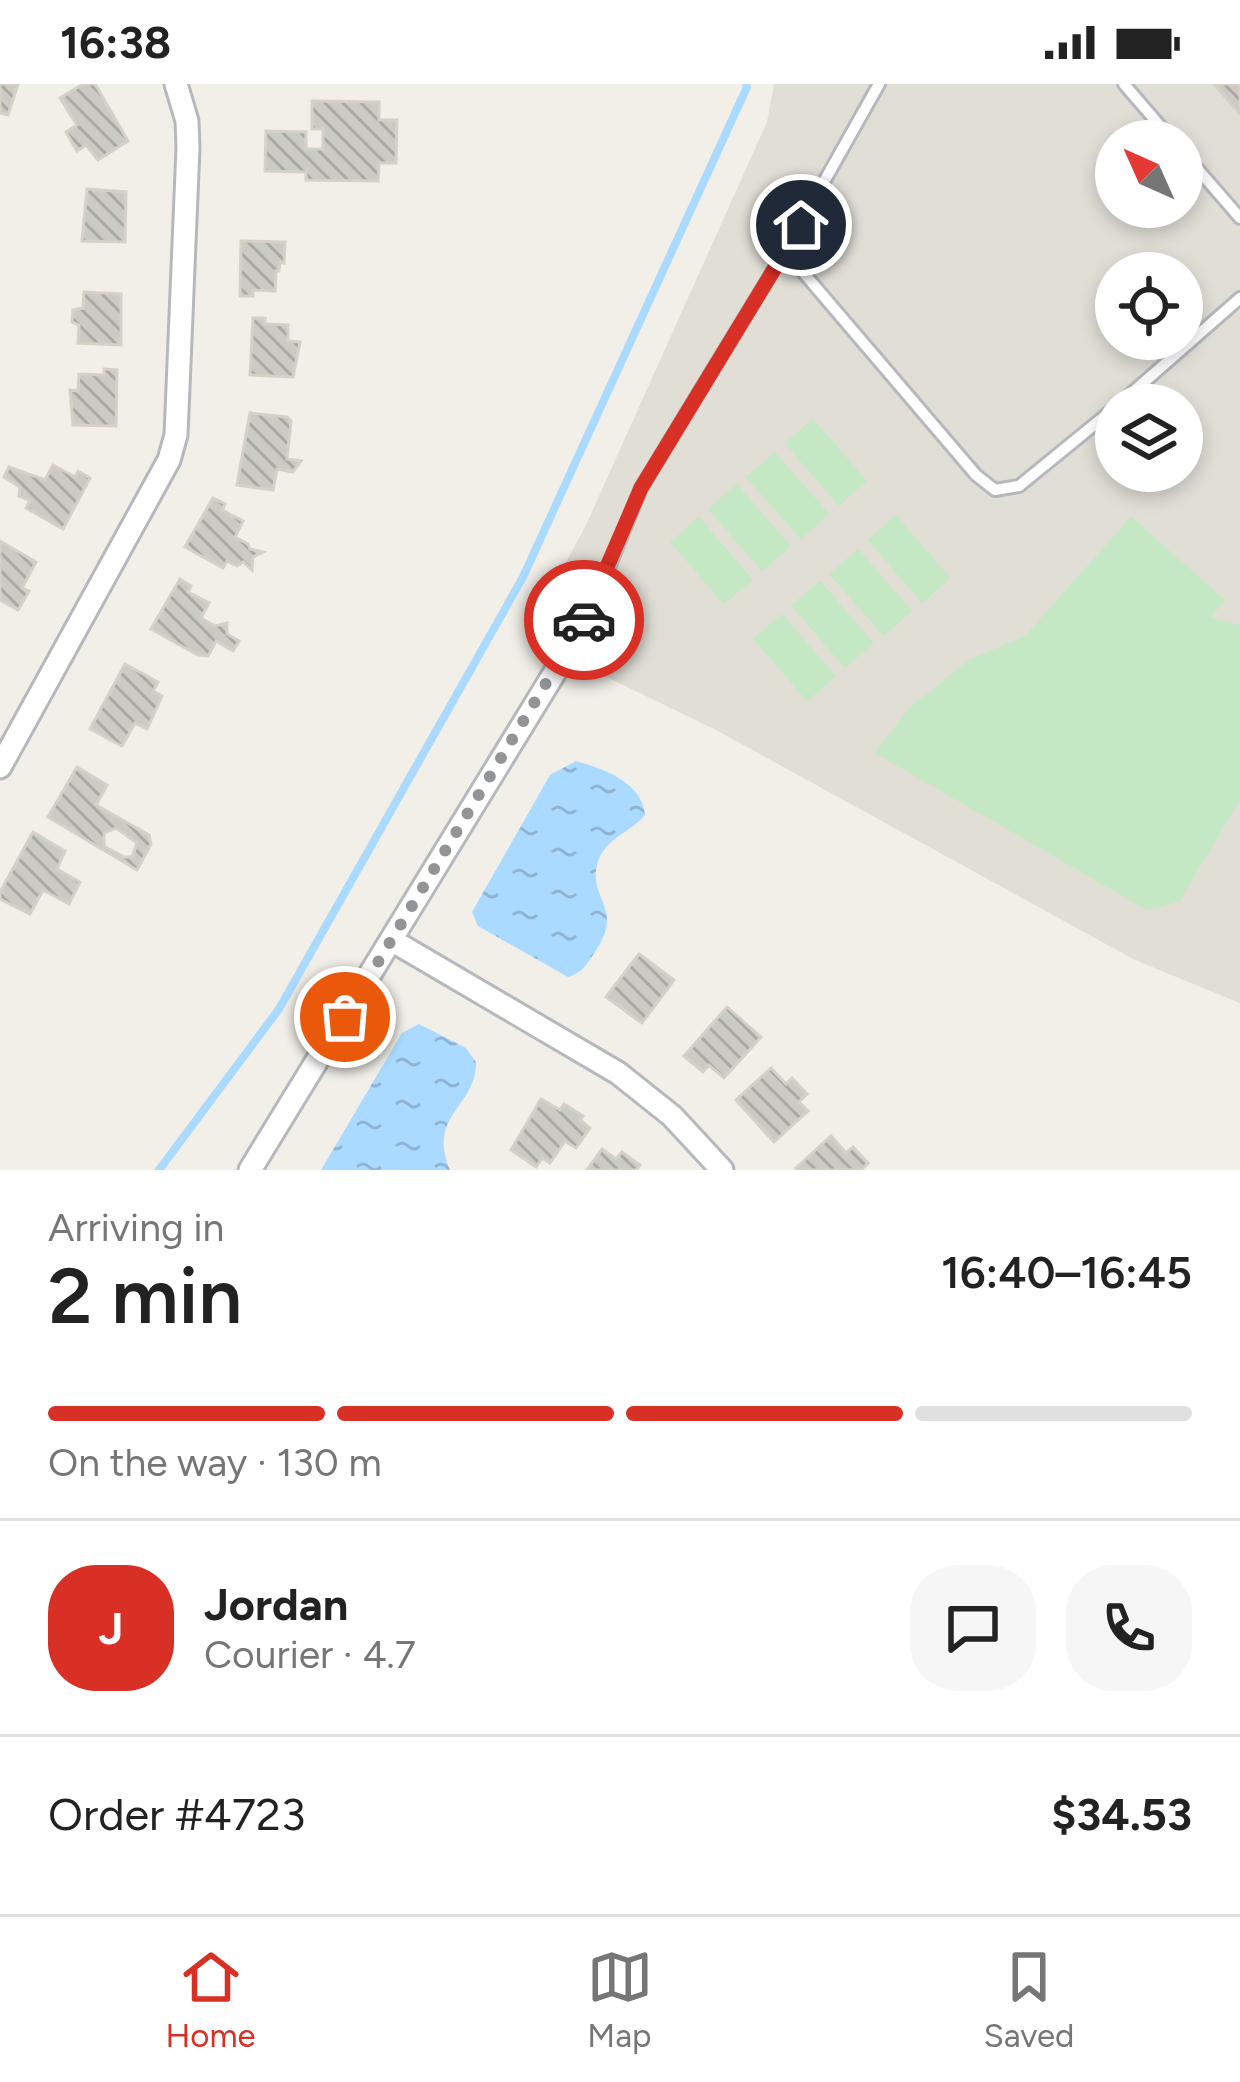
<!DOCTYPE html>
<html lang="en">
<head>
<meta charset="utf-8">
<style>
	body { margin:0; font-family:Figtree,sans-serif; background:#f6f6f6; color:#222; height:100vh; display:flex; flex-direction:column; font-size:45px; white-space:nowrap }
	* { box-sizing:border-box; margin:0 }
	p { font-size:39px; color:#767676 }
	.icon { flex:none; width:66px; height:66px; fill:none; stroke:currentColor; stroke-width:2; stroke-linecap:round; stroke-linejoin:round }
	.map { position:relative; height:1086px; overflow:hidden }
	.side { display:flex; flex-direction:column; background:#fff; flex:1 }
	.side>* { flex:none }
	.needle { width:78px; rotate:315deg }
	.tools { position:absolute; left:1095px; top:36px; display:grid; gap:24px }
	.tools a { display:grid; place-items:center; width:108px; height:108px; border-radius:50%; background:#fff; box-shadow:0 6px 18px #0003; font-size:60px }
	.pin { position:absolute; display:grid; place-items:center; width:102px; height:102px; color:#fff; margin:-51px; border:6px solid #fff; border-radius:50%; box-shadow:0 3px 12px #0007 }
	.courier { position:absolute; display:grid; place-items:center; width:120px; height:120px; margin:-60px; border:9px solid #d93025; border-radius:50%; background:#fff; color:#222; box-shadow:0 3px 15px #0007 }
	.headline em { font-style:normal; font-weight:600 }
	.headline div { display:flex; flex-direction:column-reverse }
	.headline { display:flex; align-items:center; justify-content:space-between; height:204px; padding:0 48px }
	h1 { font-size:78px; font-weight:600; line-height:90px }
	.bar { display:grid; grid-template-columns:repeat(4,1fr); gap:18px 12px; align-content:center; height:144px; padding:0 48px }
	.bar i { height:15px; border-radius:9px; background:#e0e0e0 }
	.bar .selected { background:#d93025 }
	.bar p { grid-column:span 4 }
	.line { display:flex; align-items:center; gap:30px; padding:0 48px; border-top:3px solid #e0e0e0 }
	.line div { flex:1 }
	.round { display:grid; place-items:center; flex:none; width:126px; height:126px; border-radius:48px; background:#f6f6f6 }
	.status { display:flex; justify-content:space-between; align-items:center; height:84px; padding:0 60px; background:#fff; direction:ltr }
	.status svg { height:33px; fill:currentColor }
	.dock { display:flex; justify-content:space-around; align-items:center; height:168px; border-top:3px solid #e0e0e0; background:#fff; font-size:33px; color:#767676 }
	.dock a { display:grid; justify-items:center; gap:6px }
	.dock .selected { color:#d93025 }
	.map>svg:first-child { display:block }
	.education { fill:#e1ded6; fill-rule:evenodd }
	.pitch { fill:#c5e8c5 }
	.water { fill:url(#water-ripples) }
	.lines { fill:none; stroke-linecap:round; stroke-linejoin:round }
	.stream { stroke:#aadaff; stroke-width:8 }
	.building { fill:url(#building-back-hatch); stroke:#d6d1c6; stroke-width:3; fill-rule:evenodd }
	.lane-casing { stroke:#b5b8bc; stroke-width:16 }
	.street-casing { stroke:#b5b8bc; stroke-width:27 }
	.lane { stroke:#fff; stroke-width:10 }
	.street { stroke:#fff; stroke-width:21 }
	.done { stroke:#929495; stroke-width:12; stroke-dasharray:0 21.6 }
	.route { stroke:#d93025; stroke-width:15 }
</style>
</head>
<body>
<div class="status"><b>16:38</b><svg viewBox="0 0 49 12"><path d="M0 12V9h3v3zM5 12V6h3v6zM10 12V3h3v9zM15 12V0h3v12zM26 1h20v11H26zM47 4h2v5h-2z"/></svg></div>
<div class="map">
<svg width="1240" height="1086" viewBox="0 0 1240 1086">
	<defs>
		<pattern id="water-ripples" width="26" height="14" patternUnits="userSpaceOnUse" patternTransform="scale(3)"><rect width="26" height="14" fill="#aadaff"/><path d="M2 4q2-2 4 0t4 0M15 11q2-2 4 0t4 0" fill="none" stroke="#8eb4d2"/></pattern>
		<pattern id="building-back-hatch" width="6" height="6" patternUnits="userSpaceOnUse" patternTransform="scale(3)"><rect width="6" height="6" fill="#cccac5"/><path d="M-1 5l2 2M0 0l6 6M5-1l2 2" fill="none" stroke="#a9a8a4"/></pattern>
	</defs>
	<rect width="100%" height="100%" fill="#f1efe8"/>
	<path class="education" d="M774 0H1240V919L1135 876 716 646 526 554 586 441 767 38ZM1116 57H1182V123H1116ZM1116 189H1182V255H1116ZM1116 321H1182V387H1116Z"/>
	<g class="pitch">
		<path d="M813 335 867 397 839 422 785 359Z"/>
		<path d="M775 368 829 430 801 455 746 393Z"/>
		<path d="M737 400 791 462 762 487 708 425Z"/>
		<path d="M896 431 950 494 922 519 868 456Z"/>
		<path d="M699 433 753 496 724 520 670 458Z"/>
		<path d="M1131 433 1225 516 1211 533 1240 541V715L1180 817 1147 826 875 669 909 624 969 576 1025 552Z"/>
		<path d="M858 465 912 527 884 552 829 490Z"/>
		<path d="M820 497 874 559 845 584 791 521Z"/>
		<path d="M782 530 836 592 807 617 753 555Z"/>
	</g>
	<g class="water">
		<path d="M576 677C604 685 642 698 645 731 631 748 606 754 598 777 586 815 626 823 595 868 587 880 582 889 568 893L478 842 472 828 550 691Z"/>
		<path d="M419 940 466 964 476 978C476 1024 427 1030 450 1086H321L402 949Z"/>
	</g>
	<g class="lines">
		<path class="stream" d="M159 1086 279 925 523 493 747 3 746 0"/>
	</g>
	<g class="building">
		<path d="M0 0H18L8 31 0 29Z"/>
		<path d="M83 0H95L128 57 98 76 86 61 77 67 66 48 77 41 60 14Z"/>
		<path d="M1214 0H1240V30Z"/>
		<path d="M312 17 379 18V36H397L396 79H379L378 97 306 96V88L265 87 266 47 306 48V65H323V45H312Z"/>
		<path d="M87 105 126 108 125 158 82 157Z"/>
		<path d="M241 157 285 158 284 179 280 178 279 187H276L275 207 253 206V212H240Z"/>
		<path d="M84 208 121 210V261L78 259 79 241 72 238 73 226 83 224Z"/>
		<path d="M253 234H265V240L288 241V257L300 258 293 293 250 291Z"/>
		<path d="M104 285 117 286 116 342 73 341 70 306 78 307 79 290 104 291Z"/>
		<path d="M250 329 287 333 291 337 287 375 301 377 293 388 277 385 273 406 237 401Z"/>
		<path d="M53 381 75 393 78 387 90 394 63 445 26 424 30 417 19 412 20 403 4 393 9 383 45 396Z"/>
		<path d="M213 414 225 420 222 426 243 437 235 453 248 460 250 465 263 468 253 473 252 486 243 478 237 482 227 477 223 484 185 463Z"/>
		<path d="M0 457 36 478 22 504 29 507 18 526 0 516Z"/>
		<path d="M180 495 191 502 188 508 209 519 201 534 215 542 227 539V550L239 557 233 567 216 557 208 572 198 571 151 545Z"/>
		<path d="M125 580 158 598 153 607 162 612 147 645 135 639 122 662 90 645Z"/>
		<path d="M77 683 107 701 96 721 149 751 151 760 137 786 48 733ZM116 744 137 759 132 773H124L104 762V749Z"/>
		<path d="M33 748 65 767 57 785 80 798 69 820 43 806 30 830 0 815V808Z"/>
		<path d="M639 870 674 896 642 939 606 913Z"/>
		<path d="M727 923 761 953 724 994 709 981 703 988 684 972Z"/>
		<path d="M771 984 786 1000 792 994 807 1010 799 1018 808 1027 774 1058 736 1016Z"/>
		<path d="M541 1015 560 1026 564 1020 583 1032 580 1036 590 1044 576 1064 565 1057 550 1079 542 1074 536 1083 511 1066Z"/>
		<path d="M831 1052 846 1069 853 1063 868 1079 861 1086H798L796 1084Z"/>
		<path d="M602 1065 616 1075 622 1068 640 1081 636 1086H587Z"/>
	</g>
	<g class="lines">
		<defs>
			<g id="lane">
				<path d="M879 0 785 167 976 391 995 406 1019 402 1116 323"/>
				<path d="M1124 0 1173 57"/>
				<path d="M1182 67 1240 134"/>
				<path d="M1118 321 1240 214"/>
				<path d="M563 575 599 508 641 404 785 167"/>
			</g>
			<g id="street">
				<path d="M0 683 169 376 176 351 188 64 187 37 176 0"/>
				<path d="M393 857 618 989 672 1032 722 1086"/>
				<path d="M250 1086 563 575"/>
			</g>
		</defs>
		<use href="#lane" class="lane-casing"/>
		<use href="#street" class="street-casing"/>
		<use href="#lane" class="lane"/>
		<use href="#street" class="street"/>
	</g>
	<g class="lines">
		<path class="done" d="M345 933 584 536"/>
		<path class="route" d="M584 536 641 404 801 141"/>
	</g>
</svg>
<div class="tools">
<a><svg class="needle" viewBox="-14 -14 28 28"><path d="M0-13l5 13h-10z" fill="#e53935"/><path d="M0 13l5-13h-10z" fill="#767676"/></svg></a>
<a><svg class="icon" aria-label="locate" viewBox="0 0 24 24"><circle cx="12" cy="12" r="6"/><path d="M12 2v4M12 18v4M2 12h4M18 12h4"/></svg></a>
<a><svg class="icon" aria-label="layers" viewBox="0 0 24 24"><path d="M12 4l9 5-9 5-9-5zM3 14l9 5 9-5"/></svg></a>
</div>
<div class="pin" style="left:345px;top:933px;background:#ea580c"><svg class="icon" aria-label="bag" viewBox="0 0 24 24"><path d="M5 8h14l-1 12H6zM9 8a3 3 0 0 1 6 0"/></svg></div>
<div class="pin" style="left:801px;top:141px;background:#1f2937"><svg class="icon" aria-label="home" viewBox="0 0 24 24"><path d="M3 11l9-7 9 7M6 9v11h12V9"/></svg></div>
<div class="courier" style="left:584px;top:536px"><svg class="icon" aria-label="car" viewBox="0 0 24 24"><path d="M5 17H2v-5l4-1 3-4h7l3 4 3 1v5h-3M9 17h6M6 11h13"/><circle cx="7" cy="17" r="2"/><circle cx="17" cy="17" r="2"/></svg></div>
</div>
<section class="side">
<div class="headline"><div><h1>2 min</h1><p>Arriving in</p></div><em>16:40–16:45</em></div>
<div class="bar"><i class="selected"></i><i class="selected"></i><i class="selected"></i><i></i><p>On the way · 130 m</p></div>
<div class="line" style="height:216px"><b class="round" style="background:#d93025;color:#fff">J</b><div><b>Jordan</b><p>Courier · 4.7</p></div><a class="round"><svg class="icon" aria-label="chat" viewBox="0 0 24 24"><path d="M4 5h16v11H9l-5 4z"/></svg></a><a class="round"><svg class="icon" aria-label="phone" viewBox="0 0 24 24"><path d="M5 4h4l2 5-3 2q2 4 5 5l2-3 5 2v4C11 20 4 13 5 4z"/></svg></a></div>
<div class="line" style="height:156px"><div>Order #4723</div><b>$34.53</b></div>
</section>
<nav class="dock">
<a class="selected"><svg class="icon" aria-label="home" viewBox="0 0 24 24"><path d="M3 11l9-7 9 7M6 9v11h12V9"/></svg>Home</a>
<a><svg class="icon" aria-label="map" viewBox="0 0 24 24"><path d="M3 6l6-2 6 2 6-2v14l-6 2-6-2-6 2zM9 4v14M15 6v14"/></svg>Map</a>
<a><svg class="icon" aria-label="saved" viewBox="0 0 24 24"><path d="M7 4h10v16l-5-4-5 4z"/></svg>Saved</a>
</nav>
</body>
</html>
